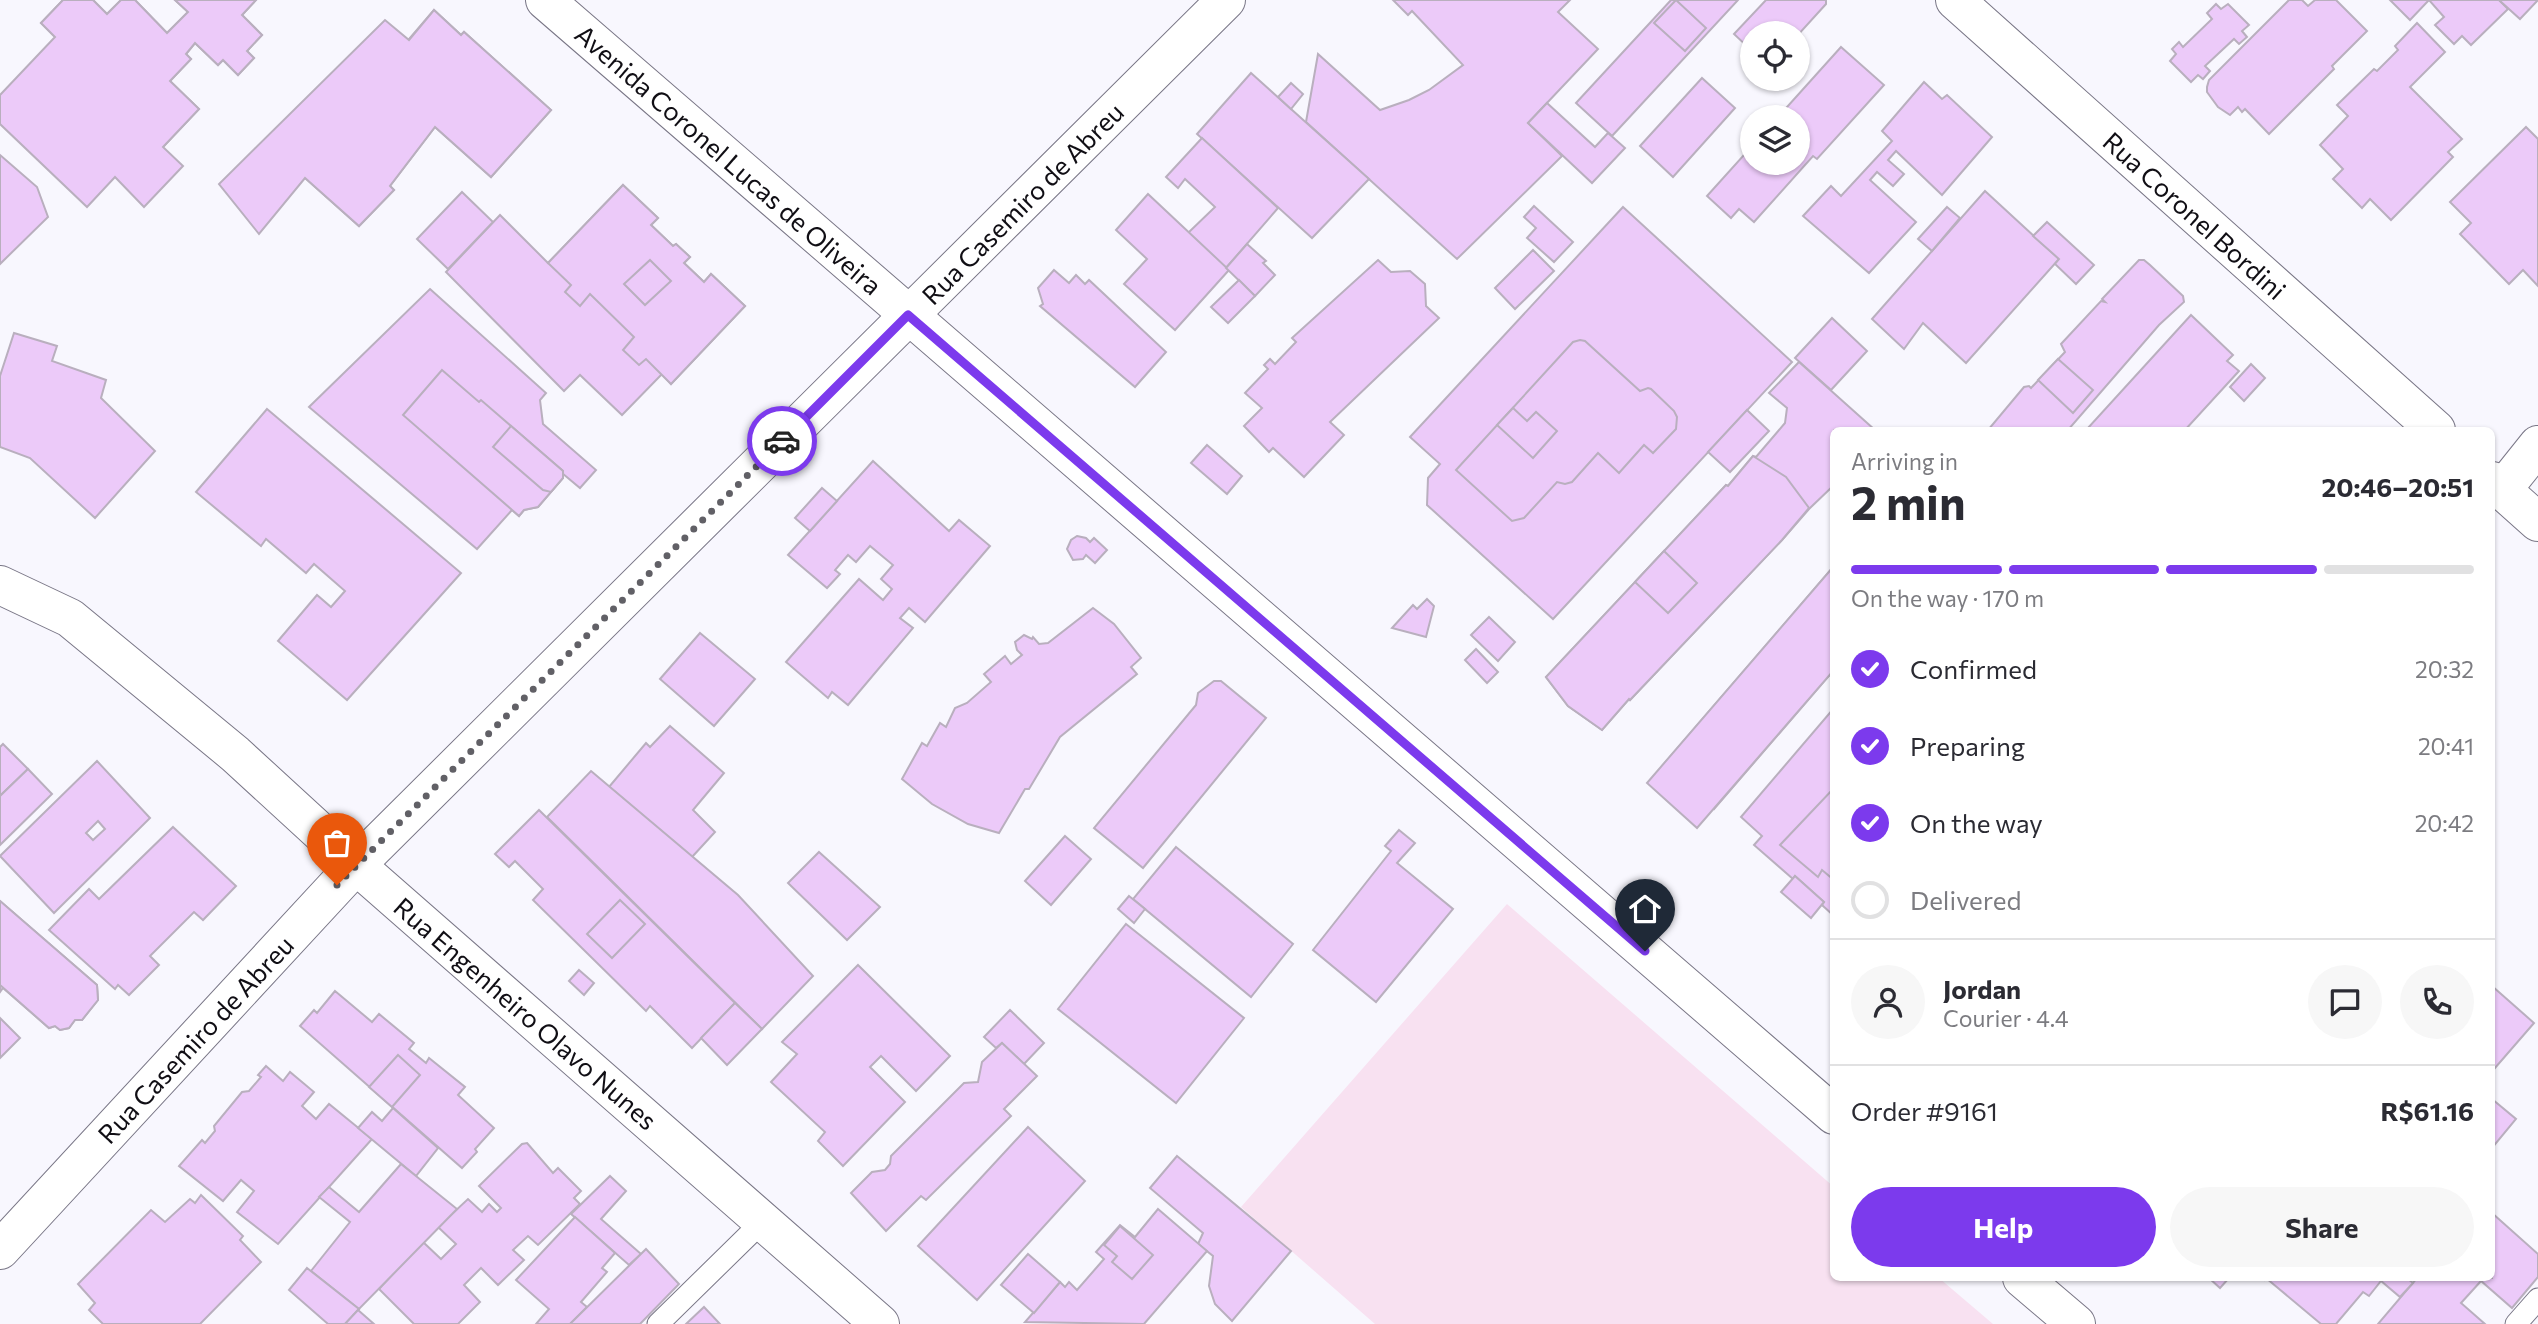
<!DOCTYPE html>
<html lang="en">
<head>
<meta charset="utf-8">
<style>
	body { margin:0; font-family:Commissioner,sans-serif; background:#f7f7f7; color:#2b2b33; height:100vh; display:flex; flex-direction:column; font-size:26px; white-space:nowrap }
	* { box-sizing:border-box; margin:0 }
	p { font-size:23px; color:#7c7c81 }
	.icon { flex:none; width:38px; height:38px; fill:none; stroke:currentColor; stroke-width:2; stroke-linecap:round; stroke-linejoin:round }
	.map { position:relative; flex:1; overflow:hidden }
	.drawer { position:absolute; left:1830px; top:427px; width:665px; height:854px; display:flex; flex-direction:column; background:#fff; border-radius:10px; box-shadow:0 2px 5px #0004 }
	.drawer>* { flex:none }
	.controls { position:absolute; left:1740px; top:21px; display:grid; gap:14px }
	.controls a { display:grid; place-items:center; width:70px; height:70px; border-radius:50%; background:#fff; box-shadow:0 2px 5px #0004; font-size:35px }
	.pin { position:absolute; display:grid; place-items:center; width:60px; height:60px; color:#fff; margin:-72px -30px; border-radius:50% 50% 50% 0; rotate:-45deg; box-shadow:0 0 7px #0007 }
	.pin .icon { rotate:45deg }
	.courier { position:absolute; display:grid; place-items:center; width:70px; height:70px; margin:-35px; border:5px solid #7c3aed; border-radius:50%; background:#fff; color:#222; box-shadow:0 2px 9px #0007 }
	.headline em { font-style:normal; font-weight:700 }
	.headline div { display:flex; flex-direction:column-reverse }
	.headline { display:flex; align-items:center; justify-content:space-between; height:119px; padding:0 21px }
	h1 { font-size:46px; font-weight:700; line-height:52px }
	.bar { display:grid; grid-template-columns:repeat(4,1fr); gap:10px 7px; align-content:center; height:84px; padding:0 21px }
	.bar i { height:9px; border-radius:5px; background:#e1e1e2 }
	.bar .selected { background:#7c3aed }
	.bar p { grid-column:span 4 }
	.line { display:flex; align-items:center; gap:18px; padding:0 21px; border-top:2px solid #e1e1e2 }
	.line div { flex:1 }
	.round { display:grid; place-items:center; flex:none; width:74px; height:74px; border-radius:37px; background:#f7f7f7 }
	ol { padding:0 21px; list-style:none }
	li { display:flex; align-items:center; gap:21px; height:77px }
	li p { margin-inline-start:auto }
	li .icon { padding:7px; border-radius:50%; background:#7c3aed; color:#fff; stroke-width:4 }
	li:last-child { color:#7c7c81 }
	li i { width:38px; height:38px; border:4px solid #e1e1e2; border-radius:50% }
	.action { display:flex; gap:14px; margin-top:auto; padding:14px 21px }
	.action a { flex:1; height:80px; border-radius:42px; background:#7c3aed; color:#fff; font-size:28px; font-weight:700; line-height:80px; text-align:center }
	.action a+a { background:#f7f7f7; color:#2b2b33 }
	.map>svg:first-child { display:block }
	.green { fill:#f8e1f1 }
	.building { fill:#eccaf9; stroke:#b9afbe; stroke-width:2; fill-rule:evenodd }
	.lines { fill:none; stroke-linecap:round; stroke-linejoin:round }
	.lane-casing { stroke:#797686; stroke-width:23 }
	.street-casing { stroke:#797686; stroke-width:40 }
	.secondary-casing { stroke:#797686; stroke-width:40 }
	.lane { stroke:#fff; stroke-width:21 }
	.street { stroke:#fff; stroke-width:38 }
	.secondary { stroke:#fff; stroke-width:38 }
	.done { stroke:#616066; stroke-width:7; stroke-dasharray:0 12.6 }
	.route { stroke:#7c3aed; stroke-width:9 }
	.labels { text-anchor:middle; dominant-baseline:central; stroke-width:5; stroke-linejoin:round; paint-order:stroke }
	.street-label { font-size:26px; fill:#100e14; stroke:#fff }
</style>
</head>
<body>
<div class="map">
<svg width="2538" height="1324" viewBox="0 0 2538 1324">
	<rect width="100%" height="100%" fill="#f8f7fe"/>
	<path class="green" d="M1507 904 1834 1187V1278H1939L1993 1324H1375L1241 1207Z"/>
	<g class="building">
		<path d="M63 0H93L107 14 121 0H135L167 33 188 12 175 0H256L242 15 262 35 247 51 254 58 238 75 223 60 218 65 195 43 186 54 191 59 170 81 199 109 163 147 118 99 122 80 103 62 86 68 41 23Z"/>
		<path d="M63 0H93L107 14 121 0H135L167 33 188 12 175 0H256L242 15 262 35 247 51 254 58 238 75 223 60 218 65 195 43 186 54 191 59 170 81 199 109 163 147 183 166 144 207 115 177 87 207 0 124V95L55 37 41 23Z"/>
		<path d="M1393 0H1570L1558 12 1598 49 1528 123 1562 156 1457 259 1306 122 1318 54 1380 110 1409 100 1429 90 1463 65 1412 11 1408 15Z"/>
		<path d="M1671 0H1738L1612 136 1576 103Z"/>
		<path d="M1676 0 1706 28 1685 51 1654 23Z"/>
		<path d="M1766 0H1826V4L1797 36V33H1752V51L1734 34Z"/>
		<path d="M2289 0H2302L2308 6 2315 0H2336L2367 31 2332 66 2334 69 2269 134 2245 109 2242 112 2238 107 2230 115 2218 107 2207 92V87L2209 80Z"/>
		<path d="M2390 0H2429L2410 20Z"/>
		<path d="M2429 0H2499L2508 9 2471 45 2462 36 2454 44 2435 25 2444 17Z"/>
		<path d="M2499 0H2538L2520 19Z"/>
		<path d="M2216 4 2221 9 2228 4 2249 25 2242 31 2247 37 2239 44 2234 39 2205 66 2210 71 2203 79 2198 75 2191 82 2170 61 2176 54 2172 49 2179 42 2183 47 2212 19 2207 13Z"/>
		<path d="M434 10 461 35 464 32 551 110 491 177 435 127 390 186 394 190 359 226 304 177 321 159 312 152Z"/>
		<path d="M434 10 461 35 464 32 551 110 491 177 435 127 390 186 394 190 359 226 305 178 259 234 219 184 385 20 409 40Z"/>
		<path d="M2417 23 2445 52 2410 87 2462 139 2448 152 2453 157 2391 220 2370 199 2362 208 2333 179 2343 169 2320 145 2348 116 2337 105 2374 69 2377 71 2398 50 2395 46Z"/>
		<path d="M1841 47 1884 85 1817 159 1813 156 1754 222 1739 209 1731 218 1707 196 1752 146V163H1797V117H1778Z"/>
		<path d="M1251 73 1369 179 1312 238 1197 134Z"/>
		<path d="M1702 78 1735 108 1673 177 1640 146Z"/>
		<path d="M1924 82 1942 99 1947 95 1992 137 1942 195 1896 151 1888 160 1904 174 1893 186 1877 172 1870 180 1916 222 1869 273 1803 216 1831 186 1841 196 1892 141 1882 131Z"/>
		<path d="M1291 83 1303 94 1291 109 1278 97Z"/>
		<path d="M1547 103 1595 147 1608 133 1625 148 1592 183 1528 123Z"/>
		<path d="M2526 127 2538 139V286L2523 270 2509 284 2460 234 2471 223 2450 202Z"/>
		<path d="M1202 138 1278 208 1226 268 1188 233 1215 207 1185 179 1178 188 1166 177Z"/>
		<path d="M0 155 37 187 48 217 0 264Z"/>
		<path d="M623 185 658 218 651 225 673 246 676 244 690 257 684 263 704 282 711 274 745 306 671 384 662 374 622 415 580 375 564 391 446 272 500 215 548 263Z"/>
		<path d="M623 185 658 218 651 225 673 246 676 244 690 257 684 263 704 282 711 274 745 306 671 384 646 359 639 365 623 350 634 337 590 294 580 306 565 292 571 285 548 263Z"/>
		<path d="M1985 191 2059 259 1966 363 1923 323 1904 349 1872 319Z"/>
		<path d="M462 192 493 222 448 269 417 239Z"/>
		<path d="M1148 194 1229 270 1175 330 1124 284 1147 259 1116 230Z"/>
		<path d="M1534 206 1573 242 1554 262 1527 238 1536 228 1524 217Z"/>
		<path d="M1623 207 1792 362 1553 619 1427 505 1428 478 1440 464 1410 437Z"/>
		<path d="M1947 207 1960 218 1932 251 1918 239Z"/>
		<path d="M2047 222 2094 265 2076 284 2055 264 2059 259 2033 236Z"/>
		<path d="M1247 244 1266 261 1263 263 1275 275 1255 296 1226 268Z"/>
		<path d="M1533 250 1554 271 1515 309 1495 288Z"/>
		<path d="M650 260 671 281 645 305 624 284Z"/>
		<path d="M1378 260 1391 272 1410 271 1425 284 1426 306 1439 318 1330 422 1344 435 1304 477 1273 448 1269 452 1244 426 1262 408 1245 393 1268 369 1264 365 1270 359 1275 364 1296 342 1292 338Z"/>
		<path d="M2139 260H2144L2150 265 2183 296 2184 302 2159 325 2068 430H1988L2024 387 2029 386 2031 388 2065 352 2061 344 2101 301 2105 302 2102 299Z"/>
		<path d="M1054 270 1069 283 1076 275 1085 284 1089 280 1166 352 1135 387 1040 306 1043 304 1038 288Z"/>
		<path d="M1239 280 1255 296 1228 323 1211 307Z"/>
		<path d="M430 289 546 393 540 400 543 424 596 470 580 488 562 473 563 478 538 507 524 510 519 516 512 510 477 549 309 407Z"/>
		<path d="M2191 315 2233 355 2227 361 2239 371 2185 430H2090L2087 429Z"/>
		<path d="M1832 318 1867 351 1831 390 1795 358Z"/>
		<path d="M14 333 57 346 52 361 106 380 101 398 155 451 95 518 30 458 0 447V376Z"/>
		<path d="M1580 340 1585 341 1640 391 1648 388 1651 389 1674 411 1677 417 1676 429 1653 453 1644 445 1619 473 1598 453 1572 482 1565 484 1557 482 1524 518 1512 521 1456 470 1573 342Z"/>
		<path d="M2058 359 2093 390 2073 413 2038 380Z"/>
		<path d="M1799 362 1875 430H1834V485L1809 509 1782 540 1630 700 1629 699 1602 730 1568 706 1546 677 1726 485 1728 486 1753 456 1756 457 1785 423 1787 408 1769 393Z"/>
		<path d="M2251 364 2265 378 2244 401 2230 387Z"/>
		<path d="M442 370 479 402 481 400 563 471V478L538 507 524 510 519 516 403 415Z"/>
		<path d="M1513 408 1527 421 1536 412 1557 431 1533 458 1497 425Z"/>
		<path d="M267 409 461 573 347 700 278 641 317 595 331 607 345 591 314 564 306 573 266 539 261 546 196 492Z"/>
		<path d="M1747 410 1769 431 1730 472 1708 452Z"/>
		<path d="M511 426 563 471V478L551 492 543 490 493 447Z"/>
		<path d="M1207 445 1242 476 1227 494 1191 463Z"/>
		<path d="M1753 456 1786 477 1809 508 1782 540 1630 700 1629 699 1602 730 1568 706 1546 677 1726 485 1728 486Z"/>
		<path d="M873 461 949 531 959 520 990 546 925 622 909 608 900 618 913 628 848 705 832 692 828 698 786 662 859 579 883 600 892 589 881 579 893 565 870 546 856 562 848 555 835 570 840 574 827 588 788 555Z"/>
		<path d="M822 488 837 501 810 531 795 518Z"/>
		<path d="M1077 536 1086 538 1090 542 1094 538 1107 550 1095 563 1086 555 1083 559 1073 560 1067 549 1071 540Z"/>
		<path d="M1664 551 1697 583 1668 613 1635 582Z"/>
		<path d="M1834 566V670L1714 809 1663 765Z"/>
		<path d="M1834 566V670L1697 828 1647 783Z"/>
		<path d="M1427 599 1434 606 1426 637 1392 628 1413 605 1417 609Z"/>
		<path d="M1093 608 1114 624 1141 658 1131 667 1137 674 1060 737 1029 789H1025L999 833 968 824 932 804 902 779 922 743 927 746 940 723 946 727 955 708 967 703 991 682 984 674 1005 656 1011 664 1022 655 1017 650 1015 642 1024 635 1032 639 1033 637 1039 644 1048 643Z"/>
		<path d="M1489 617 1515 642 1498 661 1471 635Z"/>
		<path d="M700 633 755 679 714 726 660 679Z"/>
		<path d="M1476 649 1498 672 1487 683 1465 660Z"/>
		<path d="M1214 681H1221L1266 718 1143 868 1094 828 1196 705 1198 693Z"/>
		<path d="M1834 708V916L1822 905 1824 902 1795 876 1793 879 1754 845 1762 836 1741 817Z"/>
		<path d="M670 726 724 773 693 810 715 832 692 857 609 787 646 743 650 747Z"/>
		<path d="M3 744 28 769 0 796V747Z"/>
		<path d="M97 761 150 818 54 913 0 856ZM98 821 105 829 93 840 86 833Z"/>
		<path d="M28 769 52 794 0 845V796Z"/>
		<path d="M591 771 738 895 813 976 762 1029 547 817Z"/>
		<path d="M1834 788V880L1822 870 1818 877 1780 845Z"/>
		<path d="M539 810 735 1003 692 1048 650 1006 646 1011 533 900 543 889 515 861 509 867 495 854Z"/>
		<path d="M173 827 236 886 203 920 194 912 150 956 159 965 129 995 118 985 115 989 49 930 89 889 99 899Z"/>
		<path d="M1399 830 1415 843 1397 863 1453 909 1376 1002 1313 950 1391 851 1385 846Z"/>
		<path d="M1065 836 1091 859 1051 905 1025 881Z"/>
		<path d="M1176 847 1293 944 1251 997 1133 899Z"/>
		<path d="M819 852 880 907 847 940 788 883Z"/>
		<path d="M1795 876 1824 902 1811 918 1781 892Z"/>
		<path d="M1129 896 1145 909 1134 923 1118 909Z"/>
		<path d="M620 900 645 924 612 958 587 934Z"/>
		<path d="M0 901 97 985 98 1000 82 1020H75L69 1028 60 1030 55 1026 49 1028 3 988 0 992Z"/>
		<path d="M0 901 97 985 98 1000 82 1020H75L69 1028 60 1030 55 1026 49 1028 0 985Z"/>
		<path d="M1126 924 1244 1018 1176 1103 1058 1009Z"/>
		<path d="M858 965 950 1056 916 1091 881 1056 870 1067 905 1102 843 1166 818 1141 825 1132 771 1082 797 1054 782 1042Z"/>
		<path d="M579 970 594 983 584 995 569 981Z"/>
		<path d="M2492 986 2534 1023 2495 1068 2492 1065Z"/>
		<path d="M335 991 372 1022 379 1014 414 1043 409 1049 426 1063 429 1058 465 1087 458 1095 494 1128 475 1149 477 1152 462 1168 300 1026 314 1010 317 1013Z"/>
		<path d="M735 1003 762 1029 727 1065 701 1038Z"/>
		<path d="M1010 1010 1044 1043 1024 1064 1002 1043 996 1048 984 1037Z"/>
		<path d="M0 1018 20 1038 0 1058Z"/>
		<path d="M1002 1043 1037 1076 1004 1109 1011 1116 926 1200 921 1196 886 1231 851 1193 872 1172 885 1170 890 1164 891 1156 964 1083 978 1082 982 1062Z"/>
		<path d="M398 1055 420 1075 392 1107 369 1087Z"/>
		<path d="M266 1066 283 1081 290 1072 314 1092 302 1106 316 1119 329 1104 372 1139 278 1244 237 1212 254 1191 241 1180 223 1201 179 1166 202 1140 205 1143 215 1131 214 1126 242 1092 249 1091 261 1077 258 1075Z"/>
		<path d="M2492 1099 2516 1119 2492 1148Z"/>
		<path d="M393 1108 438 1148 416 1176 358 1128 372 1112 382 1121Z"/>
		<path d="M1028 1127 1085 1181 977 1300 918 1246Z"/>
		<path d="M527 1143 553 1173 558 1168 581 1191 574 1198 580 1204 538 1245 528 1236 513 1250 524 1260 498 1285 481 1268 464 1285 480 1302 458 1324H414L379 1289 423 1242 441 1259 456 1244 438 1227 468 1199 482 1212 489 1204 497 1212 501 1208 479 1186 522 1144Z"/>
		<path d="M1177 1156 1291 1251 1232 1321 1215 1304 1209 1286 1213 1256 1198 1244 1203 1233 1150 1188Z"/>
		<path d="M401 1164 457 1209 359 1309 311 1271 350 1222 319 1197 329 1187 359 1212Z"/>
		<path d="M610 1176 626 1191 601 1219 641 1254 629 1265 571 1214Z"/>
		<path d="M201 1195 243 1236 240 1240 261 1262 200 1324H103L89 1310 95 1303 78 1284 151 1210 165 1222 190 1199 195 1203Z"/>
		<path d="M1158 1209 1207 1251 1144 1324 1025 1322 1060 1282 1065 1287 1069 1282 1077 1290 1104 1259 1096 1252 1120 1225 1135 1237Z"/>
		<path d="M2492 1213 2538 1254V1277L2512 1308 2481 1281 2461 1303 2485 1324H2378L2417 1278H2492Z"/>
		<path d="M575 1217 615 1253 602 1268 607 1272 581 1302 587 1307 570 1324H536L549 1309 516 1280Z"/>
		<path d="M1120 1226 1153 1255 1132 1279 1112 1262 1117 1256 1104 1245Z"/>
		<path d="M646 1249 679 1284 640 1324H570Z"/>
		<path d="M1028 1254 1060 1282 1034 1313 1001 1285Z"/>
		<path d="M307 1268 359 1309 345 1324H328L289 1290Z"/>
		<path d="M2209 1278H2229L2220 1288Z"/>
		<path d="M2260 1278H2407L2413 1283 2400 1297 2381 1281 2369 1296 2363 1292 2336 1324H2321L2266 1278 2264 1280Z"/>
		<path d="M704 1307 720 1324H686Z"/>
		<path d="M358 1310 374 1324H345Z"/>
	</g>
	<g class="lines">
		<defs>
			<g id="lane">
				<path d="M658 1324 763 1221"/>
				<path d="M2516 1324 2538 1299"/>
			</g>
			<g id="street">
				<path d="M1955 0 2436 430"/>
				<path d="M2492 481 2538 522"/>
				<path d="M2502 490 2538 445"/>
				<path d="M0 585 70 618 235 754 356 865 880 1324"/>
			</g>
			<g id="secondary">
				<path d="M545 0 1834 1115"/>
				<path d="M0 1250 356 865 1226 0"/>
				<path d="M2022 1278 2076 1324"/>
			</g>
		</defs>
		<use href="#lane" class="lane-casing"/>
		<use href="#street" class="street-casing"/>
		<use href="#secondary" class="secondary-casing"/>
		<use href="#lane" class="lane"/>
		<use href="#street" class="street"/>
		<use href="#secondary" class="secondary"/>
	</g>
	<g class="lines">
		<path class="done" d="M337 885 782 441"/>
		<path class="route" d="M782 441 908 315 1645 951"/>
	</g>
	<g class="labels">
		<g class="street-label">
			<text transform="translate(729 159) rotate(41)">Avenida Coronel Lucas de Oliveira</text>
			<text transform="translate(1022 203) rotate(-45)">Rua Casemiro de Abreu</text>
			<text transform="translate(2195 215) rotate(42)">Rua Coronel Bordini</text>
			<text transform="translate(526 1013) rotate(41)">Rua Engenheiro Olavo Nunes</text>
			<text transform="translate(195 1039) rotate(-47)">Rua Casemiro de Abreu</text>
		</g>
	</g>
</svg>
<div class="controls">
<a><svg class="icon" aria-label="locate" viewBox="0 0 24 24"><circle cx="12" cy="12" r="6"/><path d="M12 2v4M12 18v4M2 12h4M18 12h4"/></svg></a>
<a><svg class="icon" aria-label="layers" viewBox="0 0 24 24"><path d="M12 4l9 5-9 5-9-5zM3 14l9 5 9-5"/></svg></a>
</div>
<div class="pin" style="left:337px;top:885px;background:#ea580c"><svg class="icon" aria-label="bag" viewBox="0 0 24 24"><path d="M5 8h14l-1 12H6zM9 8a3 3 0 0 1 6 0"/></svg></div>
<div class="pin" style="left:1645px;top:951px;background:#1f2937"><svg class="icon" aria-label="home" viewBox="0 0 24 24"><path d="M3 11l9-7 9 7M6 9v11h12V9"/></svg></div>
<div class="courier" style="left:782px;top:441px"><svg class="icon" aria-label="car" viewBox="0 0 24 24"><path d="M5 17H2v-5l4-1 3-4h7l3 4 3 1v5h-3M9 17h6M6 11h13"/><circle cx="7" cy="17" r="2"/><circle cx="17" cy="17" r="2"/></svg></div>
<section class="drawer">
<div class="headline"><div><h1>2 min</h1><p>Arriving in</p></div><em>20:46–20:51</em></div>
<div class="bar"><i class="selected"></i><i class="selected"></i><i class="selected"></i><i></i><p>On the way · 170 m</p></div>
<ol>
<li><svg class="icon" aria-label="check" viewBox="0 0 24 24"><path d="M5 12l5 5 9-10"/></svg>Confirmed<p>20:32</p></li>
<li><svg class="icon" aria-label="check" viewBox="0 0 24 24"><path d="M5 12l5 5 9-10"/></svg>Preparing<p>20:41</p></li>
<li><svg class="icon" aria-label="check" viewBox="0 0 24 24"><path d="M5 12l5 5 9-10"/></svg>On the way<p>20:42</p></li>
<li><i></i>Delivered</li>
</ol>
<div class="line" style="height:126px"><a class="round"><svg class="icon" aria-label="person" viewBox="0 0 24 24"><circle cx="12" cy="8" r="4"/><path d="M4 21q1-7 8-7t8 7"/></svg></a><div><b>Jordan</b><p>Courier · 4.4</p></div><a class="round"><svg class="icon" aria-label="chat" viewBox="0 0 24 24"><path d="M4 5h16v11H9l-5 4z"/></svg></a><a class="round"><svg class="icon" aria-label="phone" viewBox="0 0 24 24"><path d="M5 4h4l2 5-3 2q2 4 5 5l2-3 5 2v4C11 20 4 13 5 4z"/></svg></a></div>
<div class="line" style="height:91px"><div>Order #9161</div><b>R$61.16</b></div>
<div class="action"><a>Help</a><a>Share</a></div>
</section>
</div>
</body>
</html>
